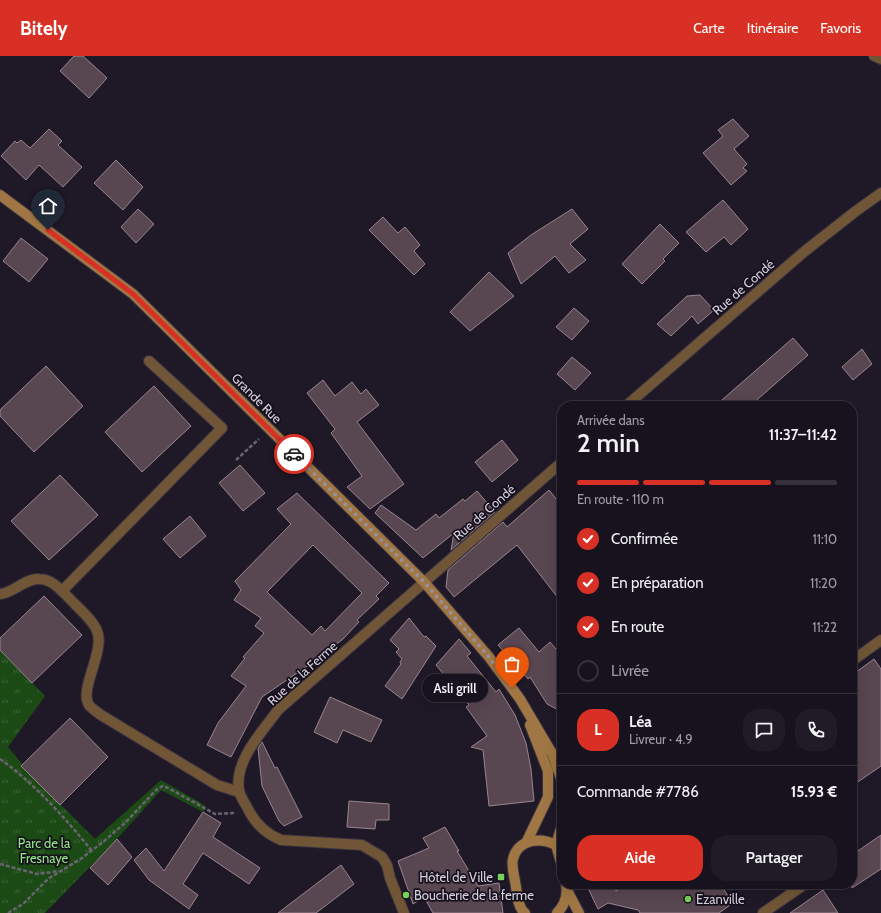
<!DOCTYPE html>
<html lang="fr">
<head>
<meta charset="utf-8">
<style>
	body { margin:0; font-family:Cabin,sans-serif; background:#201b26; color:#f1f3f6; height:100vh; display:flex; flex-direction:column; font-size:15px; white-space:nowrap }
	* { box-sizing:border-box; margin:0 }
	p { font-size:13px; color:#9e9ea4 }
	.icon { flex:none; width:22px; height:22px; fill:none; stroke:currentColor; stroke-width:2; stroke-linecap:round; stroke-linejoin:round }
	.map { position:relative; flex:1; overflow:hidden }
	.details { position:absolute; left:557px; top:345px; width:300px; height:488px; display:flex; flex-direction:column; background:#17121d; border-radius:16px; box-shadow:0 4px 16px #0002,0 0 0 1px #36323b }
	.details>* { flex:none }
	.pin { position:absolute; display:grid; place-items:center; width:34px; height:34px; color:#fff; margin:-41px -17px; border-radius:50% 50% 50% 0; rotate:-45deg; box-shadow:0 0 4px #0007 }
	.pin .icon { rotate:45deg }
	.courier { position:absolute; display:grid; place-items:center; width:40px; height:40px; margin:-20px; border:3px solid #d93025; border-radius:50%; background:#fff; color:#222; box-shadow:0 1px 5px #0007 }
	.bubble { position:absolute; height:28px; border-radius:14px; background:#17121d; box-shadow:0 4px 16px #0002,0 0 0 1px #36323b; font-size:13px; font-weight:600; line-height:28px; text-align:center }
	.overview em { font-style:normal; font-weight:600 }
	.overview div { display:flex; flex-direction:column-reverse }
	.overview { display:flex; align-items:center; justify-content:space-between; height:68px; padding:0 20px }
	h1 { font-size:26px; font-weight:600; line-height:30px }
	.bar { display:grid; grid-template-columns:repeat(4,1fr); gap:6px 4px; align-content:center; height:48px; padding:0 20px }
	.bar i { height:5px; border-radius:3px; background:#36323b }
	.bar .active { background:#d93025 }
	.bar p { grid-column:span 4 }
	.line { display:flex; align-items:center; gap:10px; padding:0 20px; border-top:1px solid #36323b }
	.line div { flex:1 }
	.round { display:grid; place-items:center; flex:none; width:42px; height:42px; border-radius:16px; background:#201b26 }
	ol { padding:0 20px; list-style:none }
	li { display:flex; align-items:center; gap:12px; height:44px }
	li p { margin-inline-start:auto }
	li .icon { padding:4px; border-radius:50%; background:#d93025; color:#fff; stroke-width:4 }
	li:last-child { color:#9e9ea4 }
	li i { width:22px; height:22px; border:2px solid #36323b; border-radius:50% }
	.primary-button { display:flex; gap:8px; margin-top:auto; padding:8px 20px }
	.primary-button a { flex:1; height:46px; border-radius:16px; background:#d93025; color:#fff; font-size:16px; font-weight:600; line-height:46px; text-align:center }
	.primary-button a+a { background:#201b26; color:#f1f3f6 }
	header { display:flex; align-items:center; gap:24px; box-sizing:border-box; height:56px; padding:0 20px; background:#d93025; color:#fff }
	header strong { font-size:19px }
	nav { display:flex; gap:22px; margin-inline-start:auto; font-size:14px }
	.map>svg:first-child { display:block }
	.grass { fill:url(#grass-tufts) }
	.building { fill:#584650; stroke:#998590; fill-rule:evenodd }
	.lines { fill:none; stroke-linecap:round; stroke-linejoin:round }
	.service-casing { stroke:#393240; stroke-width:12 }
	.minor-casing { stroke:#393240; stroke-width:12 }
	.secondary-casing { stroke:#393240; stroke-width:12 }
	.path { stroke:#6a6471; stroke-width:2.5; stroke-dasharray:4 2; stroke-linecap:butt }
	.service { stroke:#705637; stroke-width:10 }
	.minor { stroke:#705637; stroke-width:10 }
	.secondary { stroke:#a07744; stroke-width:10 }
	.done { stroke:#96919d; stroke-width:4; stroke-dasharray:0 7.2 }
	.route { stroke:#d93025; stroke-width:5 }
	.poi-dot { fill:#77d259; stroke:#160f1d; stroke-width:1.5 }
	.labels { text-anchor:middle; dominant-baseline:central; stroke-width:3.5; stroke-linejoin:round; paint-order:stroke }
	.street-label { font-size:13px; fill:#d6d2dc; stroke:#160f1d }
	.park-label { font-size:13px; fill:#92e785; stroke:#160f1d }
	.poi-label { font-size:13px; fill:#d6d2dc; stroke:#160f1d; text-anchor:start }
</style>
</head>
<body>
<header>
<strong>Bitely</strong>
<nav><a>Carte</a><a>Itinéraire</a><a>Favoris</a></nav>
</header>
<div class="map">
<svg width="881" height="857" viewBox="0 0 881 857">
	<defs>
		<pattern id="grass-tufts" width="24" height="20" patternUnits="userSpaceOnUse"><rect width="24" height="20" fill="#1c4a15"/><path d="M3 7l-1-3M5 7V3M7 7l1-3M15 17l-1-3M17 17v-4M19 17l1-3" fill="none" stroke="#3c6336"/></pattern>
	</defs>
	<rect width="100%" height="100%" fill="#1f1827"/>
	<path class="grass" d="M0 594 45 640 8 691 23 709 22 710 95 783 161 724 206 750 203 756 161 734 117 783 45 857H0Z"/>
	<g class="building">
		<path d="M74 0H83L107 22 89 42 60 15Z"/>
		<path d="M733 63 749 80 734 93 747 108 743 112 747 115 731 129 703 97 723 80 718 74Z"/>
		<path d="M49 73 62 85 58 89 82 111 63 131 39 109 26 124 1 100 15 85 17 87 21 84 30 92Z"/>
		<path d="M116 104 143 131 123 154 94 127Z"/>
		<path d="M723 144 748 173 731 189 724 181 706 196 686 176Z"/>
		<path d="M138 153 154 168 136 187 121 171Z"/>
		<path d="M572 153 588 173 570 188 586 204 569 217 555 200 521 228 508 197 531 179Z"/>
		<path d="M383 161 398 177 405 171 420 189 414 195 425 208 414 219 369 174Z"/>
		<path d="M660 168 679 187 663 203 665 205 642 228 622 208Z"/>
		<path d="M21 182 48 203 29 226 3 205Z"/>
		<path d="M489 216 514 240 470 275 450 256Z"/>
		<path d="M700 239 714 254 698 268 692 260 671 280 657 268 687 240Z"/>
		<path d="M574 252 589 265 572 284 556 271Z"/>
		<path d="M793 282 808 299 750 350H715Z"/>
		<path d="M862 293 872 308 853 324 842 311Z"/>
		<path d="M572 301 591 317 575 334 557 318Z"/>
		<path d="M46 310 83 350 34 396 0 360V354Z"/>
		<path d="M323 324 335 340 352 326 361 338 366 333 379 349 357 366 404 428 370 453 347 431 362 420 331 377 335 373 307 337Z"/>
		<path d="M154 330 191 370 142 416 105 376Z"/>
		<path d="M502 384 518 404 492 426 475 406Z"/>
		<path d="M240 409 265 437 243 455 219 427Z"/>
		<path d="M60 419 98 459 49 504 11 465Z"/>
		<path d="M549 434 562 450V547L517 489 454 541 446 531 448 514 503 466 507 471Z"/>
		<path d="M477 435 495 456 451 494 454 477 423 502 375 457 381 449 416 474 436 458 439 462 463 443 465 445Z"/>
		<path d="M297 437 389 527 376 540 379 543 357 564 359 566 343 583 316 604 262 641 231 701 207 689 218 667 246 630 231 620 245 602 243 601 264 577 255 570 261 562 234 544 241 534 235 525 291 468 277 453ZM313 489 362 537 325 575 321 570 312 579 267 536Z"/>
		<path d="M190 460 206 480 180 502 163 483Z"/>
		<path d="M44 540 82 579 32 627 0 594V582Z"/>
		<path d="M409 562 424 581 426 580 436 590 402 643 385 630 401 608 400 606 402 603 396 596 399 593 390 584Z"/>
		<path d="M519 572 539 596 550 586 562 600V656L547 648 530 621 528 623 498 589Z"/>
		<path d="M459 583 471 597 467 600 496 636 499 633 515 659 526 687 531 713 534 745 489 750 483 694 471 691 487 680 466 651 469 649 436 609Z"/>
		<path d="M874 603 881 613V710L852 730V619Z"/>
		<path d="M330 641 382 664 371 686 343 674 337 687 314 676Z"/>
		<path d="M70 662 108 701 60 749 21 710Z"/>
		<path d="M262 686 275 712 277 711 302 761 284 770 279 765 262 730 258 692Z"/>
		<path d="M349 745 389 748V764H376L375 773 347 771Z"/>
		<path d="M203 756 221 767 213 781 260 812 249 828 203 797 183 828 198 839 189 853 149 824 134 804 146 792 164 815Z"/>
		<path d="M445 771 459 795H457L478 830 499 827 503 857H433L424 841 413 848 398 805 429 792 423 782Z"/>
		<path d="M881 779V813L852 832V799Z"/>
		<path d="M117 783 132 801 108 829 90 812Z"/>
		<path d="M341 809 354 828 316 857H278Z"/>
		<path d="M586 828H613L616 835 628 828H720L733 847 719 857H640L638 854 608 847 598 853Z"/>
		<path d="M823 834 838 857H790Z"/>
	</g>
	<g class="lines">
		<defs>
			<g id="service">
				<path d="M874 0 881 3"/>
				<path d="M62 535 222 372 149 305"/>
				<path d="M0 538C14 537 25 522 39 523 52 523 61 534 69 542 78 552 95 565 98 578 103 598 79 635 89 649 92 653 97 656 101 659L217 729 239 736"/>
			</g>
			<g id="minor">
				<path d="M626 350 805 195 856 155 881 137"/>
				<path d="M852 605 881 584"/>
				<path d="M404 857 390 822 387 809 382 801 362 789 281 784C266 778 254 766 247 751 244 746 240 740 239 734 234 705 262 676 278 654L562 406"/>
				<path d="M763 857 805 828"/>
			</g>
			<g id="secondary">
				<path d="M0 139 133 238 424 526 489 601 520 643 553 699 562 725"/>
				<path d="M527 785 548 741V715L530 669"/>
				<path d="M556 789 562 769"/>
				<path d="M568 836 579 857"/>
				<path d="M525 857C518 852 517 839 516 831 515 824 511 809 513 803 518 783 540 781 556 789L562 810"/>
				<path d="M557 857C565 849 568 839 566 828"/>
			</g>
		</defs>
		<use href="#service" class="service-casing"/>
		<use href="#minor" class="minor-casing"/>
		<use href="#secondary" class="secondary-casing"/>
		<g class="path">
			<path d="M236 404 259 383"/>
			<path d="M0 703C32 725 67 764 92 795"/>
			<path d="M0 808 37 818 59 815"/>
			<path d="M8 857 23 848 48 823 82 802 103 786 125 767 158 732 163 730 170 733 215 758 234 757"/>
		</g>
		<use href="#service" class="service"/>
		<use href="#minor" class="minor"/>
		<use href="#secondary" class="secondary"/>
	</g>
	<g class="lines">
		<path class="done" d="M294 398 424 526 489 601 512 632"/>
		<path class="route" d="M48 174 133 238 294 398"/>
	</g>
	<g class="poi-dot">
		<rect x="497" y="817" width="8" height="8" rx="2"/>
		<circle cx="406" cy="839" r="4"/>
		<circle cx="688" cy="843" r="4"/>
	</g>
	<g class="labels">
		<g class="street-label">
			<text transform="translate(743 231) rotate(-41)">Rue de Condé</text>
			<text transform="translate(257 342) rotate(45)">Grande Rue</text>
			<text transform="translate(484 456) rotate(-41)">Rue de Condé</text>
			<text transform="translate(302 617) rotate(-42)">Rue de la Ferme</text>
		</g>
		<g class="park-label">
			<text x="44" y="787">Parc de la<tspan x="44" dy="15">Fresnaye</tspan></text>
		</g>
		<g class="poi-label">
			<text x="493" y="821" text-anchor="end">Hôtel de Ville</text>
			<text x="414" y="839">Boucherie de la ferme</text>
			<text x="696" y="843">Ezanville</text>
		</g>
	</g>
</svg>
<div class="pin" style="left:512px;top:632px;background:#ea580c"><svg class="icon" aria-label="bag" viewBox="0 0 24 24"><path d="M5 8h14l-1 12H6zM9 8a3 3 0 0 1 6 0"/></svg></div>
<div class="pin" style="left:48px;top:174px;background:#1f2937"><svg class="icon" aria-label="home" viewBox="0 0 24 24"><path d="M3 11l9-7 9 7M6 9v11h12V9"/></svg></div>
<div class="courier" style="left:294px;top:398px"><svg class="icon" aria-label="car" viewBox="0 0 24 24"><path d="M5 17H2v-5l4-1 3-4h7l3 4 3 1v5h-3M9 17h6M6 11h13"/><circle cx="7" cy="17" r="2"/><circle cx="17" cy="17" r="2"/></svg></div>
<div class="bubble" style="left:422px;top:618px;width:66px">Asli grill</div>
<section class="details">
<div class="overview"><div><h1>2 min</h1><p>Arrivée dans</p></div><em>11:37–11:42</em></div>
<div class="bar"><i class="active"></i><i class="active"></i><i class="active"></i><i></i><p>En route · 110 m</p></div>
<ol>
<li><svg class="icon" aria-label="check" viewBox="0 0 24 24"><path d="M5 12l5 5 9-10"/></svg>Confirmée<p>11:10</p></li>
<li><svg class="icon" aria-label="check" viewBox="0 0 24 24"><path d="M5 12l5 5 9-10"/></svg>En préparation<p>11:20</p></li>
<li><svg class="icon" aria-label="check" viewBox="0 0 24 24"><path d="M5 12l5 5 9-10"/></svg>En route<p>11:22</p></li>
<li><i></i>Livrée</li>
</ol>
<div class="line" style="height:72px"><b class="round" style="background:#d93025;color:#fff">L</b><div><b>Léa</b><p>Livreur · 4.9</p></div><a class="round"><svg class="icon" aria-label="chat" viewBox="0 0 24 24"><path d="M4 5h16v11H9l-5 4z"/></svg></a><a class="round"><svg class="icon" aria-label="phone" viewBox="0 0 24 24"><path d="M5 4h4l2 5-3 2q2 4 5 5l2-3 5 2v4C11 20 4 13 5 4z"/></svg></a></div>
<div class="line" style="height:52px"><div>Commande #7786</div><b>15.93 €</b></div>
<div class="primary-button"><a>Aide</a><a>Partager</a></div>
</section>
</div>
</body>
</html>
